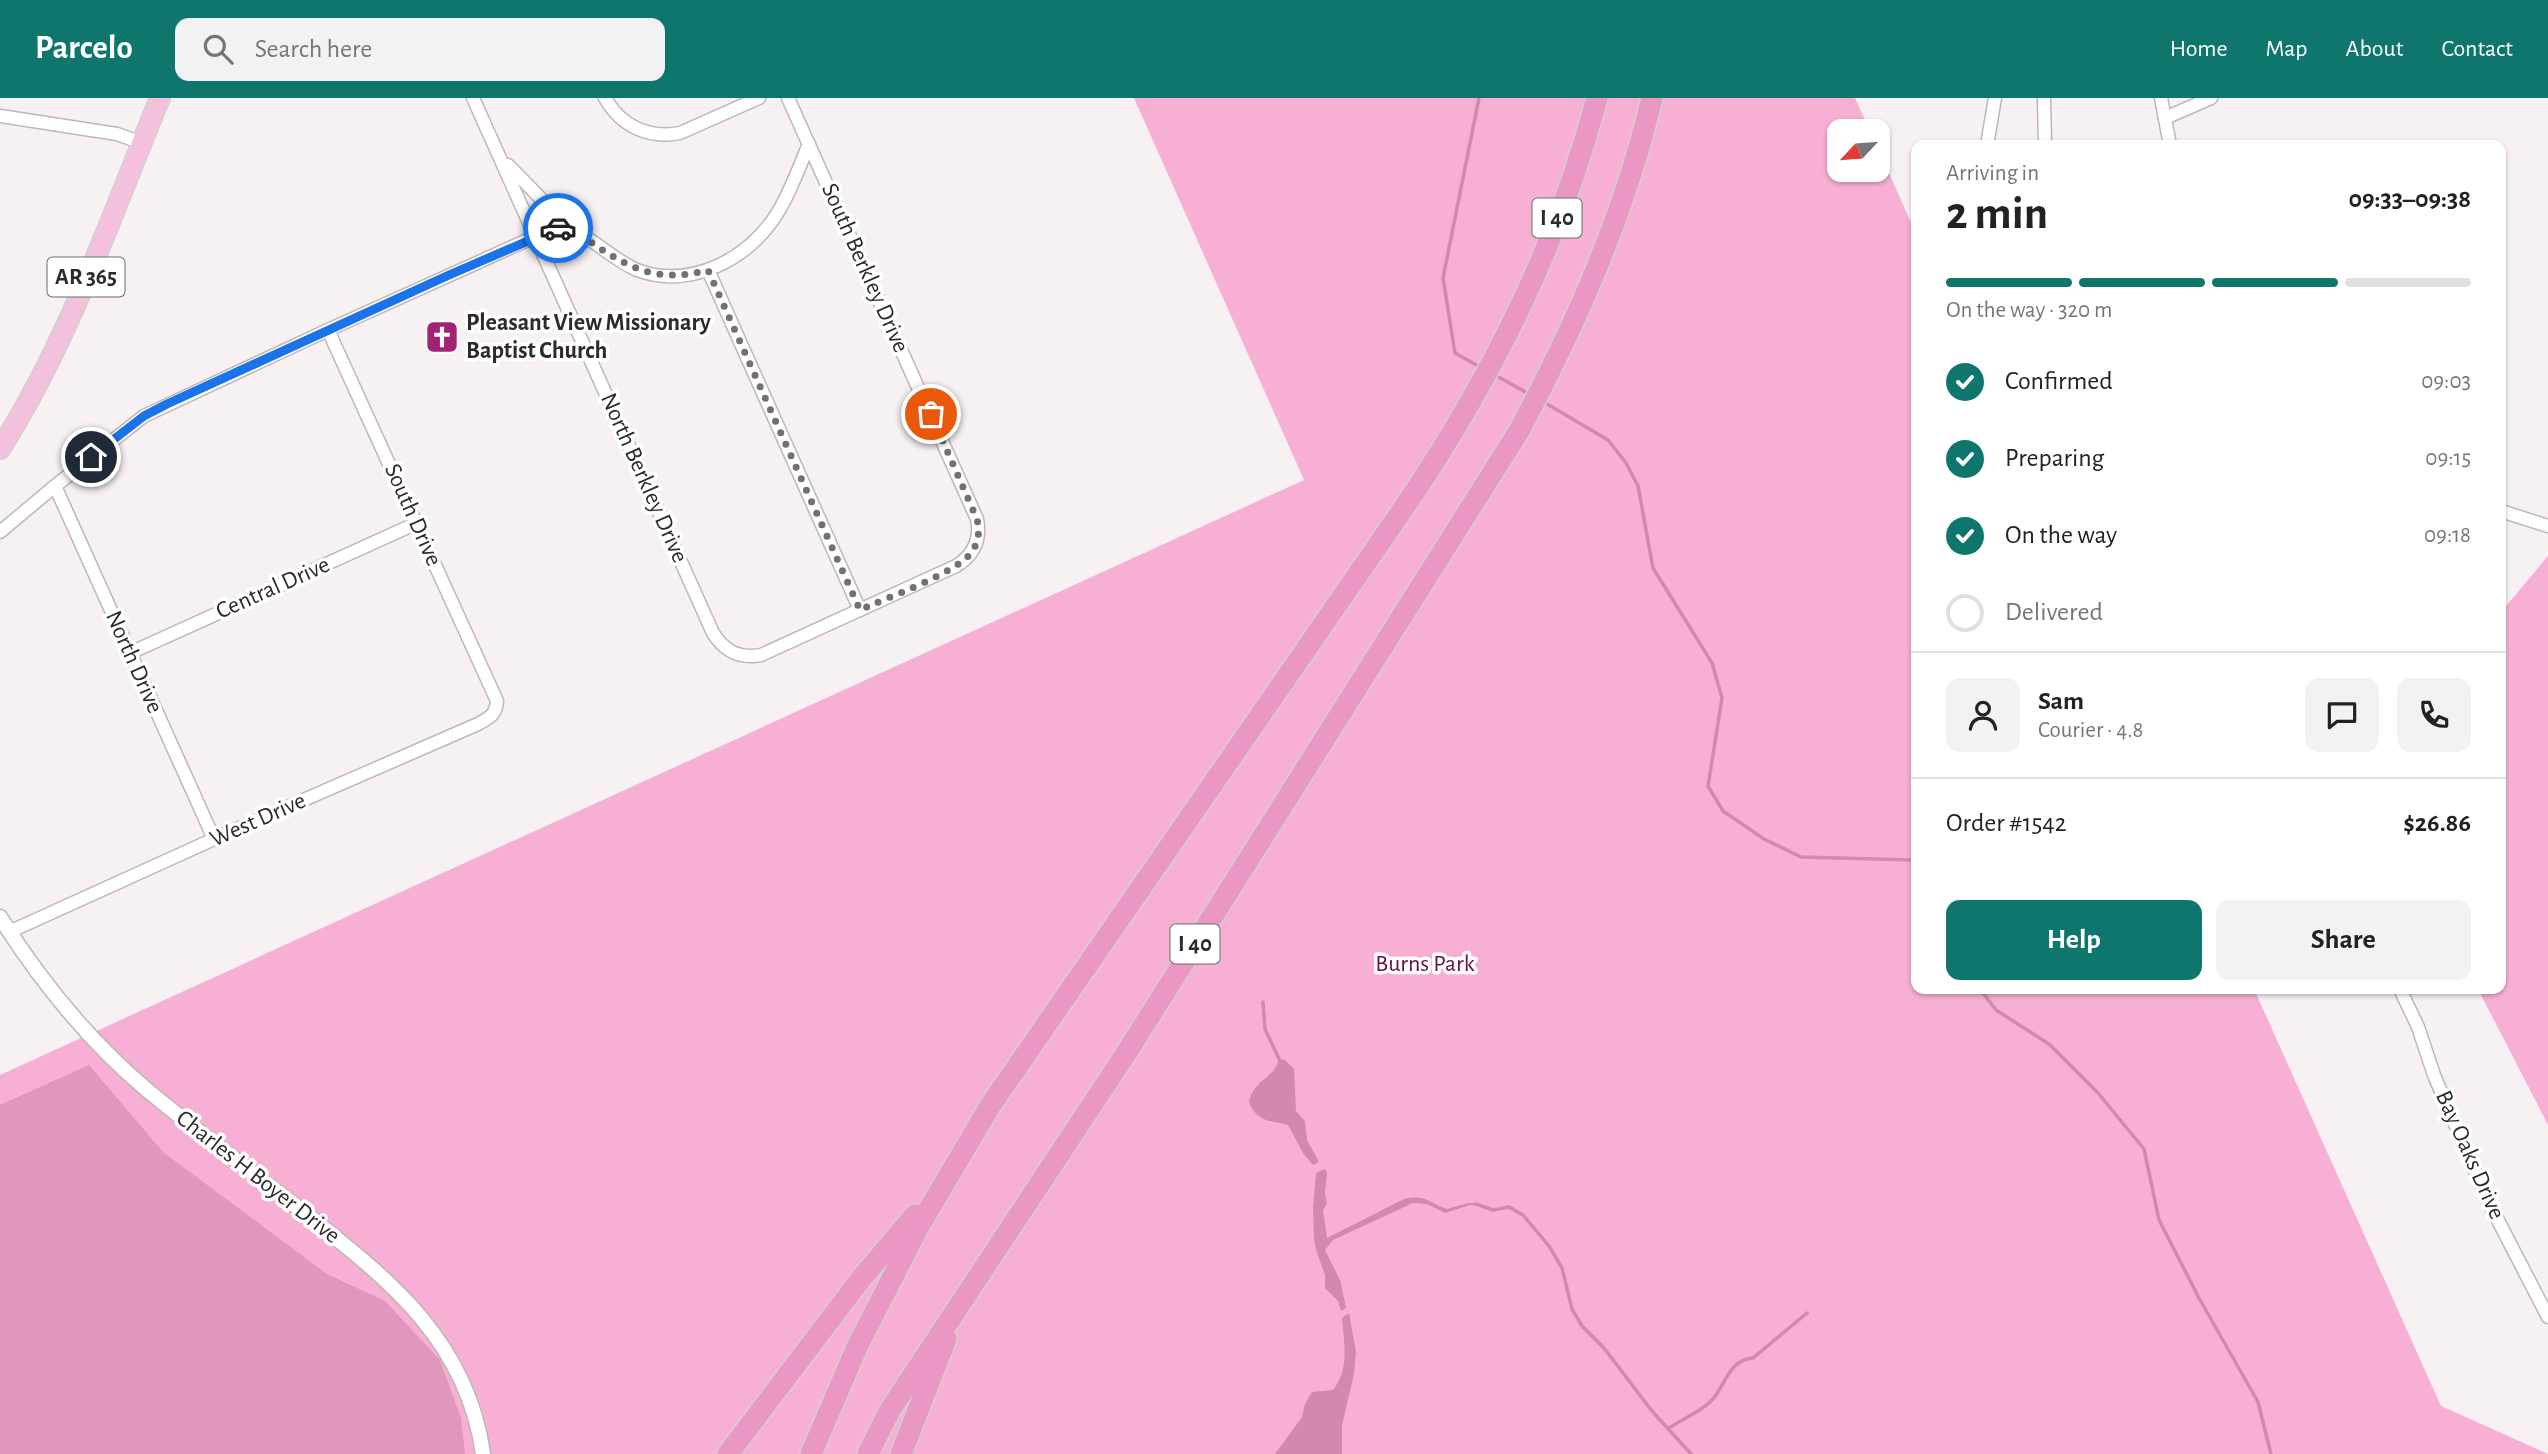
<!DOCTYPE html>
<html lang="en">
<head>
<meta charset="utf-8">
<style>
	body { margin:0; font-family:"Alegreya Sans",sans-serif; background:#f2f2f2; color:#222; height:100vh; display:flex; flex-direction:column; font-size:26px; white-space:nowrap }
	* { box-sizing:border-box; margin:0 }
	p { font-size:23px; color:#767676 }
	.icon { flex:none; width:38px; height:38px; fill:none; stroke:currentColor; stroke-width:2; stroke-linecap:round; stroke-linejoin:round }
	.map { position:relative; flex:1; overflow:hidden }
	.drawer { position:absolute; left:1911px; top:42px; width:595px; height:854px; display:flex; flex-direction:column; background:#fff; border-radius:14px; box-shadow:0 2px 5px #0004 }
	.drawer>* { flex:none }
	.needle { width:46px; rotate:244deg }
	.buttons { position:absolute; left:1827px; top:21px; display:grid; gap:14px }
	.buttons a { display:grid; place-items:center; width:63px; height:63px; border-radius:14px; background:#fff; box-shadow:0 2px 5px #0004; font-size:35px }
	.pin { position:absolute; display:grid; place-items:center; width:60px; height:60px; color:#fff; margin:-30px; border:4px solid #fff; border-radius:50%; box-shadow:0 2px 7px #0007 }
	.courier { position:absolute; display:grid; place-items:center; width:70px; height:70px; margin:-35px; border:5px solid #1a73e8; border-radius:50%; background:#fff; color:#222; box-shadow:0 2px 9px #0007 }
	.summary em { font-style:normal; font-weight:600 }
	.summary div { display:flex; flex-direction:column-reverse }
	.summary { display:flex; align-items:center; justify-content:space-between; height:119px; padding:0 35px }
	h1 { font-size:46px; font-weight:600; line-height:52px }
	.bar { display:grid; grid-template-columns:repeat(4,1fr); gap:10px 7px; align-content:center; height:84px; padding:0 35px }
	.bar i { height:9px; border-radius:5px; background:#e0e0e0 }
	.bar .on { background:#0f766e }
	.bar p { grid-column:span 4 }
	.line { display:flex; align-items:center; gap:18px; padding:0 35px; border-top:2px solid #e0e0e0 }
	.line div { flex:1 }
	.round { display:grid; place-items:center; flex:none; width:74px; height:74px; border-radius:14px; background:#f2f2f2 }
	ol { padding:0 35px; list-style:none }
	li { display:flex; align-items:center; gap:21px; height:77px }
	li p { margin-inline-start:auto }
	li .icon { padding:7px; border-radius:50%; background:#0f766e; color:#fff; stroke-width:4 }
	li:last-child { color:#767676 }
	li i { width:38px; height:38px; border:4px solid #e0e0e0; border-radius:50% }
	.primary-button { display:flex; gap:14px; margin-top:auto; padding:14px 35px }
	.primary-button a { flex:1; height:80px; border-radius:14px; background:#0f766e; color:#fff; font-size:28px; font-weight:600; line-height:80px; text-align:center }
	.primary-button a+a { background:#f2f2f2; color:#222 }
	header { display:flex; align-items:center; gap:42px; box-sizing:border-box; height:98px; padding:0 35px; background:#0f766e; color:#fff }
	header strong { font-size:33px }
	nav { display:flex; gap:38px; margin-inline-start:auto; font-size:24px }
	.search { width:490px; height:63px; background:#f2f2f2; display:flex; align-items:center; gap:18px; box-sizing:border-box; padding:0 24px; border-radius:14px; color:#767676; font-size:26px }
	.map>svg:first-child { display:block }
	.green { fill:#f7b0d4 }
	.forest { fill:#e097bd }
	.water { fill:#d189ae }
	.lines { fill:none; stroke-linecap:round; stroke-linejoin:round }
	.stream { stroke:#d189ae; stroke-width:3.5 }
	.minor-casing { stroke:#bdb7b9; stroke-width:15 }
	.tertiary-casing { stroke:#bdb7b9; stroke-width:17 }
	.primary-casing { stroke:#d1d0d0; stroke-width:22 }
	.motorway-casing { stroke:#d1d0d0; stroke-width:24 }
	.minor { stroke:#fff; stroke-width:12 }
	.tertiary { stroke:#fff; stroke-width:14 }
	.primary { stroke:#f3c1db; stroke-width:19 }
	.motorway { stroke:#eb97c3; stroke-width:21 }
	.done { stroke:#737071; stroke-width:7; stroke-dasharray:0 12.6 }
	.route { stroke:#1a73e8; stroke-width:9 }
	.labels { text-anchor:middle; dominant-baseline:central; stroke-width:7; stroke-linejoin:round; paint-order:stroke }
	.shield { fill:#fff; stroke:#6b6a6b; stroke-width:2 }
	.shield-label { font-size:23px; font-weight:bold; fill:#2c2a2b }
	.street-label { font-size:24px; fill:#2c2a2b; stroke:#fff }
	.poi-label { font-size:24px; font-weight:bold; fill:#2c2a2b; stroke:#fff; text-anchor:start }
	.park-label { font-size:24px; fill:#650f46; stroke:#fff }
</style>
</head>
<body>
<header>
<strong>Parcelo</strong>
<div class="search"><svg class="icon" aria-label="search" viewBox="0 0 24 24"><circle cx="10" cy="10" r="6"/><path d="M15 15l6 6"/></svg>Search here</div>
<nav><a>Home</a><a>Map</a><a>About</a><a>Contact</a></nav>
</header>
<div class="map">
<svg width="2548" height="1356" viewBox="0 0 2548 1356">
	<rect width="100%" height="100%" fill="#f7f1f4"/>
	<g class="green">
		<path d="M1134 0H1855L1870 33H1839V72H1878V50L1916 136V891H2254L2441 1308 2548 1356H0V977L1304 382Z"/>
		<path d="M2548 458V1027L2478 891H2501V514Z"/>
	</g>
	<path class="forest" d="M89 967 163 1054 327 1176 385 1203 440 1262 461 1320 465 1356H0V1007Z"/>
	<g class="water">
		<path d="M1284 961 1294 971 1296 1013 1305 1023 1307 1042 1319 1064 1313 1067 1303 1055 1288 1027C1272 1023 1256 1024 1249 1004 1254 982 1273 980 1278 964Z"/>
		<path d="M1325 1071 1327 1075 1325 1095 1327 1105 1323 1112 1327 1140 1404 1101C1426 1096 1429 1105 1447 1111L1468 1105H1478V1108L1470 1107 1445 1115 1427 1106 1413 1105 1333 1142 1325 1152 1340 1182 1346 1210 1341 1213 1338 1203 1325 1190V1177L1316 1152 1314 1141 1313 1110 1316 1075Z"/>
		<path d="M1349 1215 1356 1254 1354 1276 1342 1327V1356H1275L1302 1319 1305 1306 1312 1294 1333 1292C1350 1271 1344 1245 1342 1220Z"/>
	</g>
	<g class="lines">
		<g class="stream">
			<path d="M1479 0 1443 180 1455 255 1480 269"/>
			<path d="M1493 276 1529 296"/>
			<path d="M1542 303 1608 342 1626 365 1638 388 1653 470 1712 565 1722 600 1708 688 1723 713 1764 741 1801 759 1912 762 1916 765"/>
			<path d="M1980 891 1996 912 2049 946 2098 995 2144 1051 2159 1122 2199 1200 2258 1304 2271 1356"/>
			<path d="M1263 904 1265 931 1281 965"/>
			<path d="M1476 1106 1493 1112 1509 1109 1523 1117 1549 1148 1562 1170 1572 1211 1582 1228 1604 1250 1652 1313 1691 1356"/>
			<path d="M1669 1330C1682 1321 1701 1314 1712 1302 1725 1288 1729 1261 1753 1260L1807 1215"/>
		</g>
		<defs>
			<g id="minor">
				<path d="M473 0 713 535C725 554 740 561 761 557L956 468C974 457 981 441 977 421L788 0"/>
				<path d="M605 0C621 28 648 41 680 35L759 0"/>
				<path d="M2044 0 2045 47"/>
				<path d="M2161 0 2170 47"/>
				<path d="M0 18 117 36 142 45"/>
				<path d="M2165 20 2211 0"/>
				<path d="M1987 47 1995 0"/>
				<path d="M508 67 557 117 563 129C590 136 611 161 637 172 690 192 750 161 778 114 791 93 799 69 809 46"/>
				<path d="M708 172 860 512"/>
				<path d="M55 388 214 741"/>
				<path d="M2501 413 2548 428"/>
				<path d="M0 434 55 388 144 318 328 232 552 131 563 129"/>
				<path d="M130 555 417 425"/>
				<path d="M9 834 214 741 478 626C489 620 496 617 497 603L328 232"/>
				<path d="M2400 891 2418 929 2434 977 2488 1103 2548 1219"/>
			</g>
			<path id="tertiary" d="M0 819C41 884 89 943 147 992 198 1034 250 1073 302 1113 387 1180 467 1241 483 1356"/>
			<path id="primary" d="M0 351C69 243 111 118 160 0"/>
			<g id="motorway">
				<path d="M728 1356 860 1182 915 1117"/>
				<path d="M811 1356 857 1249 918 1130 990 1008 1410 401C1494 275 1558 147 1597 0"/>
				<path d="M868 1356 890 1312 1127 954 1519 333C1576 226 1624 118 1652 0"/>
				<path d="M901 1356 946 1241"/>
			</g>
		</defs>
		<use href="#minor" class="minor-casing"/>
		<use href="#tertiary" class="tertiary-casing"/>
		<use href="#primary" class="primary-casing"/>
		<use href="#motorway" class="motorway-casing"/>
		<use href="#minor" class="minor"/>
		<use href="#tertiary" class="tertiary"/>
		<use href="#primary" class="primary"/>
		<use href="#motorway" class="motorway"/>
	</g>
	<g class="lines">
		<path class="done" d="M558 130C571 129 581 137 592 145 632 172 659 185 708 172L860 512C884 501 955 475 969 457 979 446 980 434 977 421L931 316"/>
		<path class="route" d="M91 359 144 318 167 306 449 177 558 130"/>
	</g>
	<defs>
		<symbol id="church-square" viewBox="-11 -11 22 22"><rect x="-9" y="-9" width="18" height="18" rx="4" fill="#a32273" stroke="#fff"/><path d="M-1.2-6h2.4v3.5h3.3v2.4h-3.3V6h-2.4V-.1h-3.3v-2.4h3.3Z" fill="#fff"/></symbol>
	</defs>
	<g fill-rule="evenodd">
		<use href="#church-square" x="423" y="220" width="38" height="38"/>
	</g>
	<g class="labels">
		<g class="shield">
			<rect x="1532.5" y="100.5" width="49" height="39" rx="5"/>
			<rect x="47.5" y="159.5" width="77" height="39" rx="5"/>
			<rect x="1170.5" y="826.5" width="49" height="39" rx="5"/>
		</g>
		<g class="shield-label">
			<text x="1557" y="120">I 40</text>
			<text x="86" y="179">AR 365</text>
			<text x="1195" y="846">I 40</text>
		</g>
		<g class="street-label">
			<text transform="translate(865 170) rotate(66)">South Berkley Drive</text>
			<text transform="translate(644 380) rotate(66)">North Berkley Drive</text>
			<text transform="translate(413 417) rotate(66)">South Drive</text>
			<text transform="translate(273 490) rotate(-24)">Central Drive</text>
			<text transform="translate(134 564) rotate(66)">North Drive</text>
			<text transform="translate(258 722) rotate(-24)">West Drive</text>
			<text transform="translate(2470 1057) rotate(66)">Bay Oaks Drive</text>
			<text transform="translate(258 1079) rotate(38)">Charles H Boyer Drive</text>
		</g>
		<g class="poi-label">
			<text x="466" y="225">Pleasant View Missionary<tspan x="466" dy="28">Baptist Church</tspan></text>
		</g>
		<g class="park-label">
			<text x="1425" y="866">Burns Park</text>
		</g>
	</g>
</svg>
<div class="buttons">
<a><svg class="needle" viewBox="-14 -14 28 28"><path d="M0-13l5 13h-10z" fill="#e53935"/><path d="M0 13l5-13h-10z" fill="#767676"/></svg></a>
</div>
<div class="pin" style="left:931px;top:316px;background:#ea580c"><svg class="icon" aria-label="bag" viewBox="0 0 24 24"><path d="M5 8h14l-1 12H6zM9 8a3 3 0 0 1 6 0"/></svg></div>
<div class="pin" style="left:91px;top:359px;background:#1f2937"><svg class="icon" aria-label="home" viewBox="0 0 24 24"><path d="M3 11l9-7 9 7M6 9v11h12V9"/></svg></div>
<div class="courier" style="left:558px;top:130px"><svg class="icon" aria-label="car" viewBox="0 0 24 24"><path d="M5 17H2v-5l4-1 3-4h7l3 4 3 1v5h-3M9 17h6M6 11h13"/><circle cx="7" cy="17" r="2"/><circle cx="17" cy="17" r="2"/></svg></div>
<section class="drawer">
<div class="summary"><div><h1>2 min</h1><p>Arriving in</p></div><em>09:33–09:38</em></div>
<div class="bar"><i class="on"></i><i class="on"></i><i class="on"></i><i></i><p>On the way · 320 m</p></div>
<ol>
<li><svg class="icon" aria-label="check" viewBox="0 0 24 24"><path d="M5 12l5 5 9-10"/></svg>Confirmed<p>09:03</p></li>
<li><svg class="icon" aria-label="check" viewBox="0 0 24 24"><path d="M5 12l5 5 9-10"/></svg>Preparing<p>09:15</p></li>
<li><svg class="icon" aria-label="check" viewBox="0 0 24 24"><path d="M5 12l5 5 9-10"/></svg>On the way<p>09:18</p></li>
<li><i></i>Delivered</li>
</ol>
<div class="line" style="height:126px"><a class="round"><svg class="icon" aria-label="person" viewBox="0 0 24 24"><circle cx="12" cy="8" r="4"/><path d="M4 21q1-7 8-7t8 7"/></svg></a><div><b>Sam</b><p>Courier · 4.8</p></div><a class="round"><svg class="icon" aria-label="chat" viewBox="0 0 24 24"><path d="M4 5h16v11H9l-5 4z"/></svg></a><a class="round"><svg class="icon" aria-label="phone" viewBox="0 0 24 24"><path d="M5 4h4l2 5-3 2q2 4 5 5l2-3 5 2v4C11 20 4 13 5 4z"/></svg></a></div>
<div class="line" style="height:91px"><div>Order #1542</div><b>$26.86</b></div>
<div class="primary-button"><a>Help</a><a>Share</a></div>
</section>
</div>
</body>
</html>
